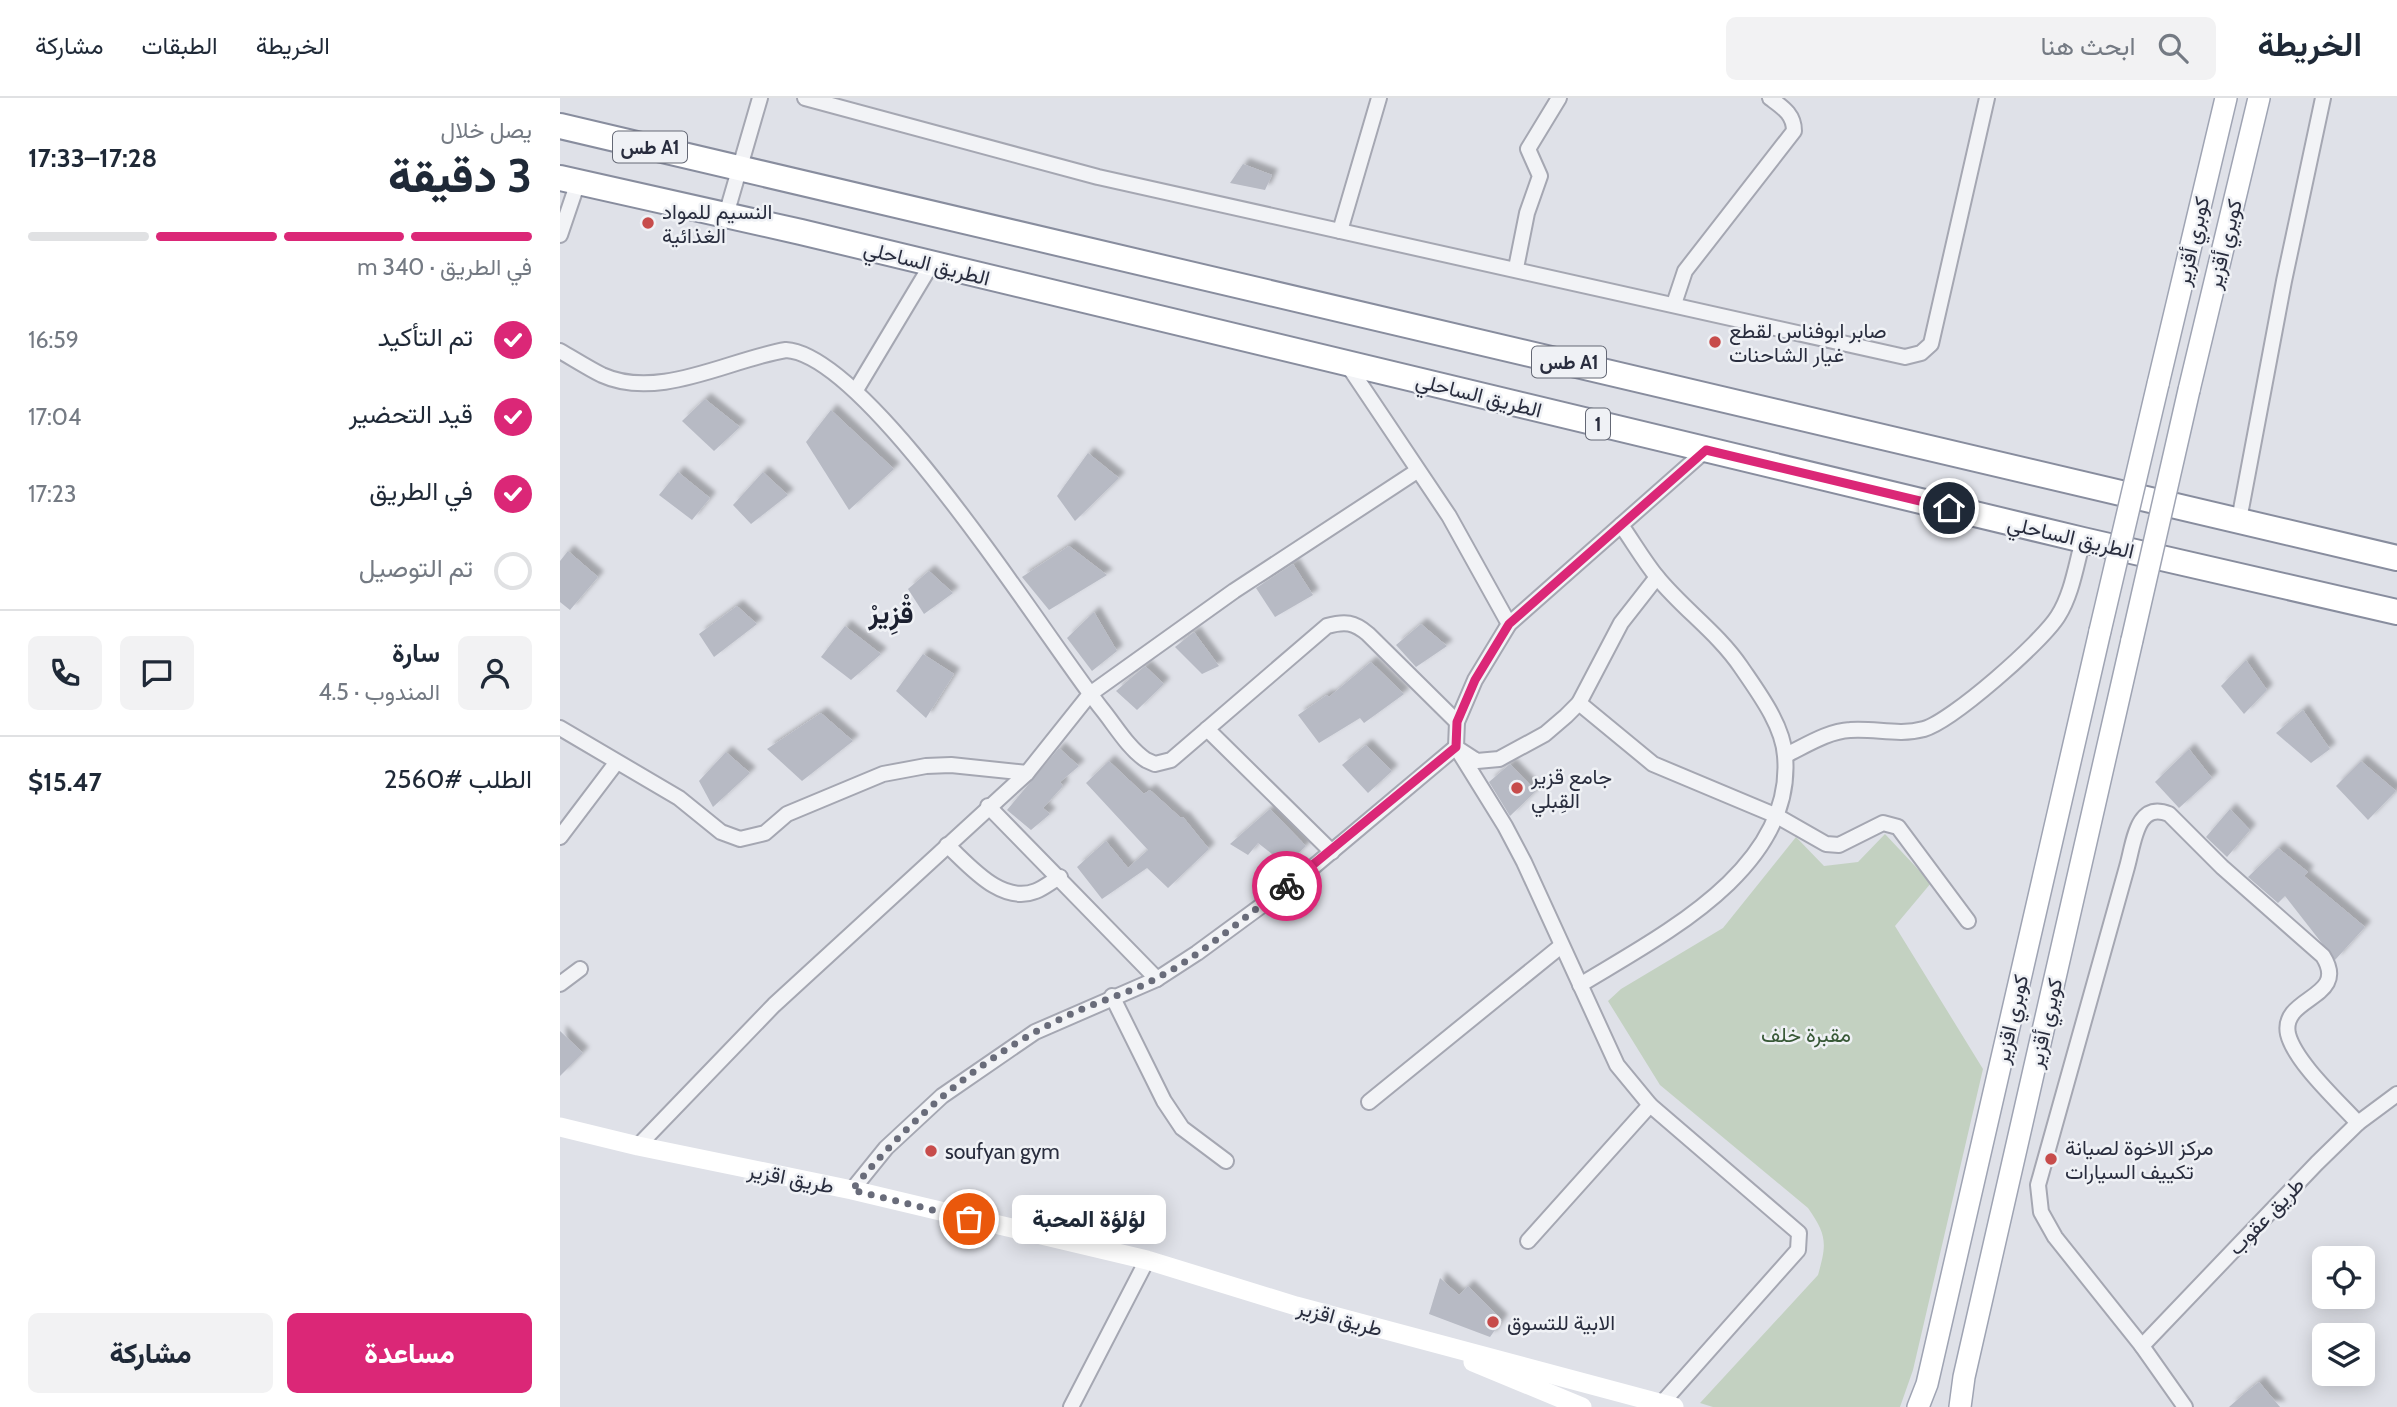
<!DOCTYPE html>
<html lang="ar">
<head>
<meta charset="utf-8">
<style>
	body { margin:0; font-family:Cabin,Vazirmatn,sans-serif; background:#f2f2f3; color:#1f2937; direction:rtl; height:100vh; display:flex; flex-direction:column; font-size:26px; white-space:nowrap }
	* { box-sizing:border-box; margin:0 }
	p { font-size:23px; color:#747a83 }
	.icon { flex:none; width:38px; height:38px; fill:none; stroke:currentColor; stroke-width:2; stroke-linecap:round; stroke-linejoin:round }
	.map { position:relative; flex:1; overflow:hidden; direction:ltr }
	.drawer { display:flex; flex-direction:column; background:#fff; width:560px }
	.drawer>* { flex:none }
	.buttons { position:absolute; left:1752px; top:1148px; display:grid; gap:14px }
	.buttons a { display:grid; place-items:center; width:63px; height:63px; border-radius:10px; background:#fff; box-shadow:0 4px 18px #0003; font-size:35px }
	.pin { position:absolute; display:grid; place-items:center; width:60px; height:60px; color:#fff; margin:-30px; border:4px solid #fff; border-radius:50%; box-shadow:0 2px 7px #0007 }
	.courier { position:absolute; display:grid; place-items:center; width:70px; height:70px; margin:-35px; border:5px solid #db2777; border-radius:50%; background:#fff; color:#222; box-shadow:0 2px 9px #0007 }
	.bubble { position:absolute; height:49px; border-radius:10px; background:#fff; box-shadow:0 4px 18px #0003; font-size:23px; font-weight:800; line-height:49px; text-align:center; direction:rtl }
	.headline em { font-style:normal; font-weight:800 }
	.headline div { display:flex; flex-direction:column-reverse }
	.headline { display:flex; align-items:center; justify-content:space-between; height:119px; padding:0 28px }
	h1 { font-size:46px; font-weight:800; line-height:52px }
	.bar { display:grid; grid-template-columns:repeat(4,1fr); gap:10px 7px; align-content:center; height:84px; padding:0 28px }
	.bar i { height:9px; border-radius:5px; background:#e0e1e3 }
	.bar .on { background:#db2777 }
	.bar p { grid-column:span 4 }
	.line { display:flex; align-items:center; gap:18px; padding:0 28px; border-top:2px solid #e0e1e3 }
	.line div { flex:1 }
	.round { display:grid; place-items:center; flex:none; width:74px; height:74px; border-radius:10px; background:#f2f2f3 }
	ol { padding:0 28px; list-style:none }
	li { display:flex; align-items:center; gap:21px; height:77px }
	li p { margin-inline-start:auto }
	li .icon { padding:7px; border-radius:50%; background:#db2777; color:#fff; stroke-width:4 }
	li:last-child { color:#747a83 }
	li i { width:38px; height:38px; border:4px solid #e0e1e3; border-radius:50% }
	.action { display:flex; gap:14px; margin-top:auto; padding:14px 28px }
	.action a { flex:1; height:80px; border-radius:10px; background:#db2777; color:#fff; font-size:28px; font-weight:800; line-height:80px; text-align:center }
	.action a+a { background:#f2f2f3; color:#1f2937 }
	header { display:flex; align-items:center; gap:42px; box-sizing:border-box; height:98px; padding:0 35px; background:#fff; border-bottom:2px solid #e0e1e3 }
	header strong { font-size:33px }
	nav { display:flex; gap:38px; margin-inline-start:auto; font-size:24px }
	.search { width:490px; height:63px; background:#f2f2f3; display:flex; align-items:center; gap:18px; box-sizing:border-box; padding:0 24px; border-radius:10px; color:#747a83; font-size:26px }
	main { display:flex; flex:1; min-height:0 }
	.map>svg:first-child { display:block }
	.green { fill:#c3d1c1 }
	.building { fill:#b7bac4; filter:url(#shadow) }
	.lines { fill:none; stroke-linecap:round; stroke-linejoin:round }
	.street-casing { stroke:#a5a7b2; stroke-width:18 }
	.primary-casing { stroke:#9fa4b3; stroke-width:24 }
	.highway-casing { stroke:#888d9e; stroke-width:28 }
	.street { stroke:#f2f3f6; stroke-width:14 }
	.secondary { stroke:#fff; stroke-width:19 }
	.primary { stroke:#fff; stroke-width:21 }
	.highway { stroke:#fff; stroke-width:24 }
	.primary-bridge-casing { stroke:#9fa4b3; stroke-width:24; stroke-linecap:butt }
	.primary-bridge { stroke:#fff; stroke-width:21 }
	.done { stroke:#696c7a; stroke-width:7; stroke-dasharray:0 12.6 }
	.route { stroke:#db2777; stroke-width:9 }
	.poi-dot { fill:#c74c4b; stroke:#eff1f5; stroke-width:2.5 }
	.labels { text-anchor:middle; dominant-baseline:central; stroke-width:5; stroke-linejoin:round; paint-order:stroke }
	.shield { fill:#eff1f5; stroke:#646875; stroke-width:2 }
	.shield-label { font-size:19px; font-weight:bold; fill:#292d3e }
	.poi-label { font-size:21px; fill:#292d3e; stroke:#eff1f5; text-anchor:start }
	.street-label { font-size:21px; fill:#292d3e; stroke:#eff1f5 }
	.park-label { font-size:21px; fill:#385937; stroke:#eff1f5 }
	.district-label { font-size:28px; font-weight:bold; fill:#1b1f2f; stroke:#eff1f5 }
</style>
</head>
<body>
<header>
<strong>الخريطة</strong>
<div class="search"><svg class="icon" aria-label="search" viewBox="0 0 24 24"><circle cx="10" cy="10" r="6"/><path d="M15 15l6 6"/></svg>ابحث هنا</div>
<nav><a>الخريطة</a><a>الطبقات</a><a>مشاركة</a></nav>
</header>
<main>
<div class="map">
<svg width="1837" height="1309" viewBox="0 0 1837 1309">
	<defs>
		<filter id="shadow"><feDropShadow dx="6" dy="-6" stdDeviation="2" flood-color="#0004"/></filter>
	</defs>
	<rect width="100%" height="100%" fill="#dfe1e8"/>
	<path class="green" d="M1325 736 1371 785 1335 828 1423 971 1353 1272 1340 1309H1153L1140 1305 1258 1177C1267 1146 1267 1137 1248 1110L1100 987 1048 903 1061 891 1163 830 1236 739 1264 768 1298 764Z"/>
	<g class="building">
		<path d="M683 66 712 77 705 92 670 85Z"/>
		<path d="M145 301 180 329 154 353 122 323Z"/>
		<path d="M271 312 334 371 289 412 246 344Z"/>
		<path d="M528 355 559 380 515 423 497 398Z"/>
		<path d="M118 374 150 400 132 422 99 397Z"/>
		<path d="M203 374 228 397 191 426 173 407Z"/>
		<path d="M509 448 547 477 489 512 462 479Z"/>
		<path d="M8 453 38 479 10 512 0 504V463Z"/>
		<path d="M733 466 753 497 715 519 696 490Z"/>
		<path d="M369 473 393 495 364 516 348 491Z"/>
		<path d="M177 508 197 526 154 559 139 536Z"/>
		<path d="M534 514 557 553 532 573 507 540Z"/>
		<path d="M861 526 887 548 856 569 836 547Z"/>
		<path d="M285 528 321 556 291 582 261 559Z"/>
		<path d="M634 534 659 568 642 576 615 549Z"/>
		<path d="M363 556 394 576 366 620 336 593Z"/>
		<path d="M1686 562 1707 592 1684 616 1661 588Z"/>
		<path d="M811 564 844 596 804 625 800 620 759 645 738 617 767 597 769 599Z"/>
		<path d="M585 568 604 586 577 612 556 593Z"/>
		<path d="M1743 612 1770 651 1751 665 1716 635Z"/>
		<path d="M261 615 293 643 242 683 207 651Z"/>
		<path d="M806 647 832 673 808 695 782 667Z"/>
		<path d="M499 650 519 668 500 684 503 688 483 710 490 716 471 732 447 712Z"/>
		<path d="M1629 651 1652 680 1619 710 1595 684Z"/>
		<path d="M166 654 190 675 153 709 139 683Z"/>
		<path d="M549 663 584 696 590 692 621 720 623 719 649 751 608 790 587 770 542 801 517 769 546 743 568 770 588 752 526 685Z"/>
		<path d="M1801 663 1836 693 1808 722 1776 688Z"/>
		<path d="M950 666 976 693 950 718 929 684Z"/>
		<path d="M710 711 746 748 726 767 698 745 688 757 670 746Z"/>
		<path d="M1670 711 1690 732 1667 759 1646 739Z"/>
		<path d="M1718 750 1748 774 1744 778 1805 829 1775 862 1725 798 1718 805 1688 779Z"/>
		<path d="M0 933 23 955 0 978Z"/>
		<path d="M880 1180 899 1197 908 1188 942 1222 930 1239 869 1216Z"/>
		<path d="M1699 1284 1720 1309H1669L1685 1295Z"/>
	</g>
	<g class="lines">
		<defs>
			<g id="street">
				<path d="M245 0 538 79 1345 259 1361 255 1371 246 1427 0"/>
				<path d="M166 117 200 0"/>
				<path d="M780 133 819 0"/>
				<path d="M0 137 18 84"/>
				<path d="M956 170 967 115 980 78 968 51 999 0"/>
				<path d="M1114 206 1125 173 1234 33C1234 16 1222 9 1210 0"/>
				<path d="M0 253C14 261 28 270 42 277 99 303 170 261 226 252 309 257 485 539 541 610 555 627 568 650 586 662L595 666 611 662 767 528C785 523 794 524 808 536L897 624"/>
				<path d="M787 266 889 418 949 526"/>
				<path d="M296 292 371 167"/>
				<path d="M1679 422 1724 183 1763 0"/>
				<path d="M1019 605 1093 666 1217 718 1266 746 1279 747 1323 725 1338 729 1408 823"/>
				<path d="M0 630 119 700 161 734 180 741 205 735 227 716 323 676 366 668 391 667 467 675"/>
				<path d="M647 631 772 754"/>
				<path d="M897 650 917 663 939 661 985 636 1006 618 1019 605 1061 525 1097 479"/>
				<path d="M1226 657C1245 648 1268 633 1290 632 1316 630 1338 638 1364 631 1392 623 1482 544 1498 518 1512 496 1516 467 1523 442"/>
				<path d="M428 708 597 881"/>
				<path d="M0 739 56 665"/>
				<path d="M387 747C409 767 441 807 476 793 484 790 492 783 500 779"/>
				<path d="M0 886 20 871"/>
				<path d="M1020 887C1100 838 1235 771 1225 658 1223 627 1198 594 1181 569 1158 535 1123 511 1097 479 1084 463 1073 444 1061 427"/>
				<path d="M552 898 604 1003 622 1030 666 1063"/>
				<path d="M809 1004 1001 848"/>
				<path d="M78 1048 214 907 467 675 530 596 674 493 857 373"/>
				<path d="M292 1092 326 1050 382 998 475 934 597 881 637 855 746 775 896 649"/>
				<path d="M968 1143 1090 1007"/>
				<path d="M1582 1248 1757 1065 1798 1025 1837 996"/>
				<path d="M1102 1305 1238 1152 1239 1135 1090 1007 1057 967 964 764 945 728 896 649 897 624 915 582 949 526 1146 352"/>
				<path d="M511 1309 587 1162"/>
				<path d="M1625 1309 1582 1248 1495 1139 1481 1114 1478 1087 1567 769C1574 745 1576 703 1609 716L1662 769 1763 858C1790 901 1720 898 1728 936 1735 964 1778 1003 1798 1025"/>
			</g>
			<g id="primary">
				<path d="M1598 286 1666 0"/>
				<path d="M1629 292 1699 0"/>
				<path d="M1358 1309 1367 1286 1540 533"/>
				<path d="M1400 1309 1404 1279 1572 542"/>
			</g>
			<g id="highway">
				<path d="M0 28 1837 460"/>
				<path d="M0 80 241 134 1523 442 1837 514"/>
			</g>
		</defs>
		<use href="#street" class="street-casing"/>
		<use href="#primary" class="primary-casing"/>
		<use href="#highway" class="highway-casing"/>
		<use href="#street" class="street"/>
		<g class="secondary">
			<path d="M0 1029 78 1048 292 1092 587 1162 736 1208 1114 1309"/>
			<path d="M913 1264 1022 1309"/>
		</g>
		<use href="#primary" class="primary"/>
		<use href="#highway" class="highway"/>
		<defs>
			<g id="primary-bridge">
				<path d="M1540 533 1598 286"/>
				<path d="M1572 542 1629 292"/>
			</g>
		</defs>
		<use href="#primary-bridge" class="primary-bridge-casing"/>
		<use href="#primary-bridge" class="primary-bridge"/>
	</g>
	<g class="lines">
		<path class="done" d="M409 1121 292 1092C351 1019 424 956 509 917 538 903 570 895 597 880 644 856 684 818 727 788"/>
		<path class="route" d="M727 788 896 649 897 624 915 582 949 526 1146 352 1389 410"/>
	</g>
	<g class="poi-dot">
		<circle cx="88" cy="125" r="7"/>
		<circle cx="1155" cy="244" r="7"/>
		<circle cx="957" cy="690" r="7"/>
		<circle cx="371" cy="1053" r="7"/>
		<circle cx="1491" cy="1061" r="7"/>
		<circle cx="933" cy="1224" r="7"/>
	</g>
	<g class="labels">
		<g class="shield">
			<rect x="53" y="33.5" width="74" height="31" rx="5"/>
			<rect x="972" y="248.5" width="74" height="31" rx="5"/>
			<rect x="1026" y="310.5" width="24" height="31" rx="5"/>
		</g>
		<g class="shield-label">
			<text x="90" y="49">طس A1</text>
			<text x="1009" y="264">طس A1</text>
			<text x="1038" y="326">1</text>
		</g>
		<g class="poi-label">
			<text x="102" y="113">النسيم للمواد<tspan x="102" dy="24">الغذائية</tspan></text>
			<text x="1169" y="232">صابر ابوفناس لقطع<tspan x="1169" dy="24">غيار الشاحنات</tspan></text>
			<text x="971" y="678">جامع قزير<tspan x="971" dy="24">القِبلي</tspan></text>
			<text x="1505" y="1049">مركز الاخوة لصيانة<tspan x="1505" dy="24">تكييف السيارات</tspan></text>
			<text x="385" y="1053">soufyan gym</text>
			<text x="947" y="1224">الابية للتسوق</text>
		</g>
		<g class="street-label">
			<text transform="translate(1632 143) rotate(-77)">كوبري أقزير</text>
			<text transform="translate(1664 146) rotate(-76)">كويري أقزير</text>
			<text transform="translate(367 165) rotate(14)">الطريق الساحلي</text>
			<text transform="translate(919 297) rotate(14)">الطريق الساحلي</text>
			<text transform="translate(1511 439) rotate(13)">الطريق الساحلي</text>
			<text transform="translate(1451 921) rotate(-77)">كوبري اقزير</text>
			<text transform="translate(1485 925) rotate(-77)">كويري أقزير</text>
			<text transform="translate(231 1080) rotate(11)">طريق اقزير</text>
			<text transform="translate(1706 1118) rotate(-46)">طريق عقوب</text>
			<text transform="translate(780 1220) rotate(15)">طريق اقزير</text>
		</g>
		<g class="park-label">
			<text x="1246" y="936">مقبرة خلف</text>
		</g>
		<g class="district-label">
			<text x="331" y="515">قْزِيرْ</text>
		</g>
	</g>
</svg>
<div class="buttons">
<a><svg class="icon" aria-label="locate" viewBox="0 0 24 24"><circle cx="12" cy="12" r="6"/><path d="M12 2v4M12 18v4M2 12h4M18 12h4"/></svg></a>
<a><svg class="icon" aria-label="layers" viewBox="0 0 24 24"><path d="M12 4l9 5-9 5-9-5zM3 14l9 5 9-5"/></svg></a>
</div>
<div class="pin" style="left:409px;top:1121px;background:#ea580c"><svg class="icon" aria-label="bag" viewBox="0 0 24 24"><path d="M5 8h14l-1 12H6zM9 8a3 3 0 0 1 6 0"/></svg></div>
<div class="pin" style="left:1389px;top:410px;background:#1f2937"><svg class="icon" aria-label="home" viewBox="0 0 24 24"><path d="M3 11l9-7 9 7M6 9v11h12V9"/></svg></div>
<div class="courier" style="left:727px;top:788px"><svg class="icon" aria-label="bike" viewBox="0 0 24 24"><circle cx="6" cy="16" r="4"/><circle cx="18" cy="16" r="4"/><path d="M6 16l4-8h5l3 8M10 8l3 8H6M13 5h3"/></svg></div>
<div class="bubble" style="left:452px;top:1097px;width:154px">لؤلؤة المحبة</div>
</div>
<section class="drawer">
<div class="headline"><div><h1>3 دقيقة</h1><p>يصل خلال</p></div><em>17:28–17:33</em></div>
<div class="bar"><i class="on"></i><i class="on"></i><i class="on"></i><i></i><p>في الطريق · 340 m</p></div>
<ol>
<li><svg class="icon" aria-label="check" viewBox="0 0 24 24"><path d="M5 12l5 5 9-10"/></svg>تم التأكيد<p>16:59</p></li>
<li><svg class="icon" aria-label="check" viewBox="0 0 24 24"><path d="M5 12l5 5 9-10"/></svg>قيد التحضير<p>17:04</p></li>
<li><svg class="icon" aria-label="check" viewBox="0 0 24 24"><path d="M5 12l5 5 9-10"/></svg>في الطريق<p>17:23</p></li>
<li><i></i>تم التوصيل</li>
</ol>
<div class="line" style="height:126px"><a class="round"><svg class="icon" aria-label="person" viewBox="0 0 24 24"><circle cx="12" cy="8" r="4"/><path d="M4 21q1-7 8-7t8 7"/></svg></a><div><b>سارة</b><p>المندوب · 4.5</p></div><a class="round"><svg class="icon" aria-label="chat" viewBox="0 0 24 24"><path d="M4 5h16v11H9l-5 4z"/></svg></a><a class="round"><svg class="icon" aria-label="phone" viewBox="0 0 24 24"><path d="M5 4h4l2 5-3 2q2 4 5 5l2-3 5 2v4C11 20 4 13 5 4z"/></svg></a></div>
<div class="line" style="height:91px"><div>الطلب #2560</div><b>$15.47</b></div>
<div class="action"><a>مساعدة</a><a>مشاركة</a></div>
</section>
</main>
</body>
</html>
